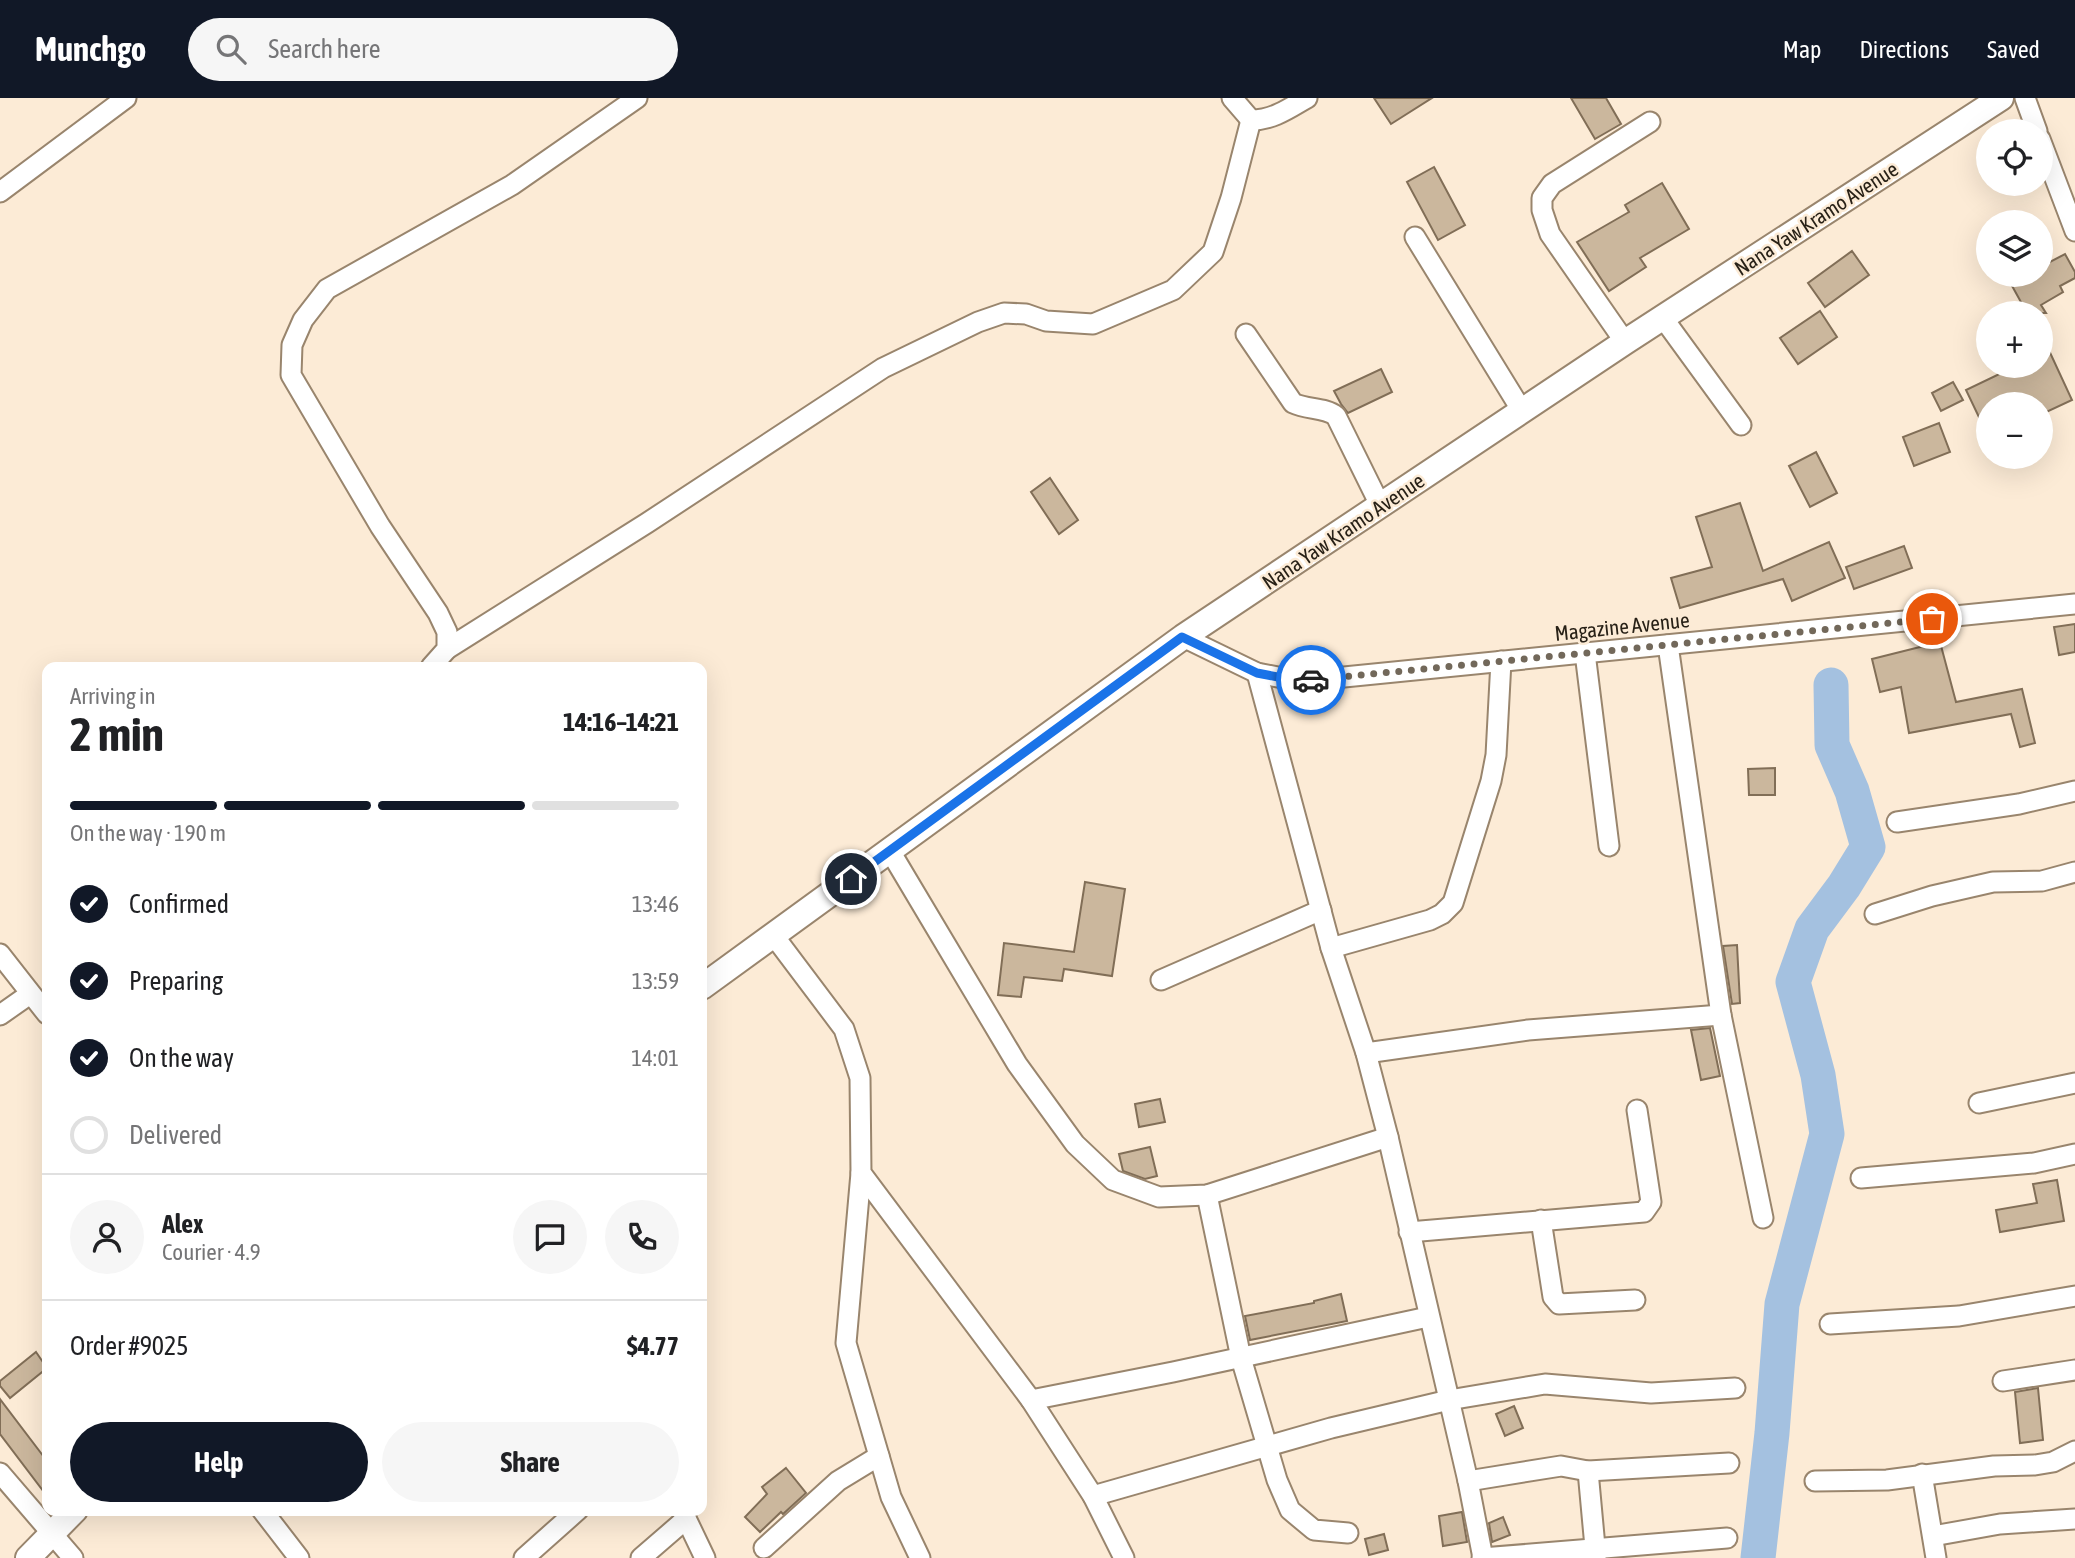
<!DOCTYPE html>
<html lang="en">
<head>
<meta charset="utf-8">
<style>
	body { margin:0; font-family:"Asap Condensed",sans-serif; background:#f6f6f6; color:#202124; height:100vh; display:flex; flex-direction:column; font-size:26px; white-space:nowrap }
	* { box-sizing:border-box; margin:0 }
	p { font-size:23px; color:#757577 }
	.icon { flex:none; width:38px; height:38px; fill:none; stroke:currentColor; stroke-width:2; stroke-linecap:round; stroke-linejoin:round }
	.map { position:relative; flex:1; overflow:hidden }
	.details { position:absolute; left:42px; top:564px; width:665px; height:854px; display:flex; flex-direction:column; background:#fff; border-radius:14px; box-shadow:0 7px 28px #0002 }
	.details>* { flex:none }
	.fabs { position:absolute; left:1976px; top:21px; display:grid; gap:14px }
	.fabs a { display:grid; place-items:center; width:77px; height:77px; border-radius:50%; background:#fff; box-shadow:0 7px 28px #0002; font-size:35px }
	.pin { position:absolute; display:grid; place-items:center; width:60px; height:60px; color:#fff; margin:-30px; border:4px solid #fff; border-radius:50%; box-shadow:0 2px 7px #0007 }
	.courier { position:absolute; display:grid; place-items:center; width:70px; height:70px; margin:-35px; border:5px solid #1a73e8; border-radius:50%; background:#fff; color:#222; box-shadow:0 2px 9px #0007 }
	.headline em { font-style:normal; font-weight:700 }
	.headline div { display:flex; flex-direction:column-reverse }
	.headline { display:flex; align-items:center; justify-content:space-between; height:119px; padding:0 28px }
	h1 { font-size:46px; font-weight:700; line-height:52px }
	.bar { display:grid; grid-template-columns:repeat(4,1fr); gap:10px 7px; align-content:center; height:84px; padding:0 28px }
	.bar i { height:9px; border-radius:5px; background:#e0e0e0 }
	.bar .selected { background:#111827 }
	.bar p { grid-column:span 4 }
	.line { display:flex; align-items:center; gap:18px; padding:0 28px; border-top:2px solid #e0e0e0 }
	.line div { flex:1 }
	.round { display:grid; place-items:center; flex:none; width:74px; height:74px; border-radius:37px; background:#f6f6f6 }
	ol { padding:0 28px; list-style:none }
	li { display:flex; align-items:center; gap:21px; height:77px }
	li p { margin-inline-start:auto }
	li .icon { padding:7px; border-radius:50%; background:#111827; color:#fff; stroke-width:4 }
	li:last-child { color:#757577 }
	li i { width:38px; height:38px; border:4px solid #e0e0e0; border-radius:50% }
	.action { display:flex; gap:14px; margin-top:auto; padding:14px 28px }
	.action a { flex:1; height:80px; border-radius:42px; background:#111827; color:#fff; font-size:28px; font-weight:700; line-height:80px; text-align:center }
	.action a+a { background:#f6f6f6; color:#202124 }
	header { display:flex; align-items:center; gap:42px; box-sizing:border-box; height:98px; padding:0 35px; background:#111827; color:#fff }
	header strong { font-size:33px }
	nav { display:flex; gap:38px; margin-inline-start:auto; font-size:24px }
	.search { width:490px; height:63px; background:#f6f6f6; display:flex; align-items:center; gap:18px; box-sizing:border-box; padding:0 24px; border-radius:38px; color:#757577; font-size:26px }
	.map>svg:first-child { display:block }
	.lines { fill:none; stroke-linecap:round; stroke-linejoin:round }
	.river { stroke:#a4c1e0; stroke-width:35 }
	.building { fill:#cbb79d; stroke:#816e57; stroke-width:2 }
	.minor-casing { stroke:#99856d; stroke-width:23 }
	.major-casing { stroke:#99856d; stroke-width:28 }
	.minor { stroke:#fff; stroke-width:19 }
	.major { stroke:#fff; stroke-width:24 }
	.done { stroke:#72685a; stroke-width:7; stroke-dasharray:0 12.6 }
	.route { stroke:#1a73e8; stroke-width:9 }
	.labels { text-anchor:middle; dominant-baseline:central; stroke-width:5; stroke-linejoin:round; paint-order:stroke }
	.street-label { font-size:21px; fill:#282117; stroke:#fcebd6 }
</style>
</head>
<body>
<header>
<strong>Munchgo</strong>
<div class="search"><svg class="icon" aria-label="search" viewBox="0 0 24 24"><circle cx="10" cy="10" r="6"/><path d="M15 15l6 6"/></svg>Search here</div>
<nav><a>Map</a><a>Directions</a><a>Saved</a></nav>
</header>
<div class="map">
<svg width="2075" height="1460" viewBox="0 0 2075 1460">
	<rect width="100%" height="100%" fill="#fcebd6"/>
	<g class="lines">
		<path class="river" d="M1758 1460 1772 1335 1782 1206 1827 1036 1818 977 1793 884 1812 831 1844 788 1868 749 1852 693 1832 647 1831 587"/>
	</g>
	<g class="building">
		<path d="M1374 0H1432L1391 26Z"/>
		<path d="M1571 0H1606L1621 26 1595 41Z"/>
		<path d="M1434 69 1465 127 1438 142 1407 84Z"/>
		<path d="M1662 85 1689 131 1640 160 1646 169 1609 193 1577 144 1629 114 1625 107Z"/>
		<path d="M2040 150 2050 164 2065 156 2075 174V180L2060 188 2063 194 2041 207 2046 215H2027L2011 186 2015 183 2011 177H2040Z"/>
		<path d="M1852 153 1869 177 1825 209 1808 185Z"/>
		<path d="M1820 213 1837 239 1798 266 1780 240Z"/>
		<path d="M2040 233 2072 302 2040 317V306H1988V338L1966 292 2016 268H2040Z"/>
		<path d="M1381 271 1392 294 1348 315 1341 306 1334 293Z"/>
		<path d="M1953 284 1963 302 1941 313 1932 295Z"/>
		<path d="M1939 325 1950 354 1914 368 1903 339Z"/>
		<path d="M1816 354 1837 395 1810 409 1789 368Z"/>
		<path d="M1050 380 1078 422 1059 436 1031 394Z"/>
		<path d="M1740 405 1763 473 1829 444 1845 480 1792 503 1783 481 1680 510 1671 480 1712 469 1696 419Z"/>
		<path d="M1904 448 1912 470 1854 491 1846 469Z"/>
		<path d="M2075 526V554L2059 557 2054 529Z"/>
		<path d="M1940 544 1956 604 2022 591 2035 645 2020 649 2011 616 1909 635 1901 589 1880 594 1872 561Z"/>
		<path d="M1775 670V697H1749L1748 671Z"/>
		<path d="M1085 784 1125 791 1112 878 1064 871 1062 883 1024 879 1021 899 998 897 1004 845 1074 854Z"/>
		<path d="M1737 847 1740 905 1732 906 1723 848Z"/>
		<path d="M1710 930 1720 978 1701 982 1691 932Z"/>
		<path d="M1160 1001 1165 1024 1139 1029 1135 1006Z"/>
		<path d="M1150 1049 1157 1078 1145 1081 1123 1073 1119 1056Z"/>
		<path d="M2057 1082 2064 1123 2000 1134 1996 1112 2037 1105 2033 1086Z"/>
		<path d="M1341 1196 1347 1223 1250 1242 1245 1218 1314 1205V1203Z"/>
		<path d="M36 1254 47 1270 10 1300 0 1288V1283Z"/>
		<path d="M2038 1290 2043 1342 2020 1345 2015 1294Z"/>
		<path d="M0 1301 47 1363V1398L0 1336Z"/>
		<path d="M1514 1308 1523 1330 1505 1338 1496 1316Z"/>
		<path d="M786 1370 806 1395 783 1416 781 1414 760 1434 745 1419 767 1396 762 1389Z"/>
		<path d="M1462 1414 1467 1444 1443 1448 1439 1418Z"/>
		<path d="M1503 1419 1510 1437 1492 1444 1489 1425Z"/>
		<path d="M1384 1436 1388 1452 1369 1457 1365 1441Z"/>
	</g>
	<g class="lines">
		<defs>
			<g id="minor">
				<path d="M1232 0 1251 22C1273 22 1288 11 1307 0"/>
				<path d="M2025 0 2037 33"/>
				<path d="M2040 41 2075 133"/>
				<path d="M0 94 126 0"/>
				<path d="M1415 139 1522 313"/>
				<path d="M1663 220 1741 327"/>
				<path d="M1246 236 1293 305C1307 312 1325 309 1336 318L1381 409"/>
				<path d="M1625 244 1550 136 1542 112V100L1552 86 1650 24"/>
				<path d="M1183 539 1257 575 1288 581 1314 582 2075 506"/>
				<path d="M1668 547 1721 917 1763 1120"/>
				<path d="M447 551 647 425 883 270 978 224 1004 215 1026 216 1046 223 1093 226 1173 192 1213 154 1231 100 1251 22"/>
				<path d="M1585 555 1609 748"/>
				<path d="M431 569 447 551V534L438 515 380 428 291 277 292 247 303 222 327 191 512 87 637 0"/>
				<path d="M1257 575 1331 850 1366 955 1388 1039 1468 1383 1483 1460"/>
				<path d="M1897 724 2019 706 2075 693"/>
				<path d="M890 753 1017 966 1075 1046 1113 1082 1159 1099 1207 1097 1388 1039"/>
				<path d="M1875 816 1932 798 1993 784 2042 783 2075 774"/>
				<path d="M774 838 844 931 860 980 861 1075 1031 1302 1093 1398 1124 1460"/>
				<path d="M1331 850 1430 822 1442 816 1453 805 1491 683 1496 657 1501 563"/>
				<path d="M0 856 47 916"/>
				<path d="M1161 882 1321 812"/>
				<path d="M0 917 30 896"/>
				<path d="M1366 955 1528 932 1721 917"/>
				<path d="M1979 1005 2075 985"/>
				<path d="M861 1075 846 1245 891 1399 920 1460"/>
				<path d="M1861 1080 2034 1065 2075 1056"/>
				<path d="M1207 1097 1241 1260 1277 1382 1290 1412 1314 1432 1348 1435"/>
				<path d="M1541 1122 1553 1199 1559 1206 1635 1202"/>
				<path d="M1409 1134 1644 1114 1651 1104 1637 1012"/>
				<path d="M1830 1226 1959 1218 2075 1198"/>
				<path d="M2003 1283 2075 1272"/>
				<path d="M1031 1302 1173 1274 1428 1219"/>
				<path d="M1588 1373 1596 1460"/>
				<path d="M0 1375 73 1460"/>
				<path d="M1922 1376 1936 1460"/>
				<path d="M1468 1383 1561 1368 1588 1373 1729 1365"/>
				<path d="M1815 1383 1887 1382 1994 1368 2035 1367 2053 1364 2075 1353"/>
				<path d="M1093 1398 1331 1330 1449 1302 1545 1286 1651 1295 1735 1290"/>
				<path d="M262 1412 299 1460"/>
				<path d="M682 1412 705 1460"/>
				<path d="M1933 1438 2000 1426 2075 1421"/>
				<path d="M764 1450 838 1383 879 1358"/>
				<path d="M524 1460 578 1412"/>
				<path d="M641 1460 686 1421"/>
				<path d="M1482 1460 1727 1440"/>
			</g>
			<g id="major">
				<path d="M702 889 1183 539 1625 244 2001 0"/>
				<path d="M28 1460 75 1412"/>
			</g>
		</defs>
		<use href="#minor" class="minor-casing"/>
		<use href="#major" class="major-casing"/>
		<use href="#minor" class="minor"/>
		<use href="#major" class="major"/>
	</g>
	<g class="lines">
		<path class="done" d="M1311 582 1932 521"/>
		<path class="route" d="M851 781 1182 539 1257 575 1288 581 1311 582"/>
	</g>
	<g class="labels">
		<g class="street-label">
			<text transform="translate(1816 120) rotate(-33)">Nana Yaw Kramo Avenue</text>
			<text transform="translate(1343 433) rotate(-34)">Nana Yaw Kramo Avenue</text>
			<text transform="translate(1622 528) rotate(-6)">Magazine Avenue</text>
		</g>
	</g>
</svg>
<div class="fabs">
<a><svg class="icon" aria-label="locate" viewBox="0 0 24 24"><circle cx="12" cy="12" r="6"/><path d="M12 2v4M12 18v4M2 12h4M18 12h4"/></svg></a>
<a><svg class="icon" aria-label="layers" viewBox="0 0 24 24"><path d="M12 4l9 5-9 5-9-5zM3 14l9 5 9-5"/></svg></a>
<a>+</a>
<a>−</a>
</div>
<div class="pin" style="left:1932px;top:521px;background:#ea580c"><svg class="icon" aria-label="bag" viewBox="0 0 24 24"><path d="M5 8h14l-1 12H6zM9 8a3 3 0 0 1 6 0"/></svg></div>
<div class="pin" style="left:851px;top:781px;background:#1f2937"><svg class="icon" aria-label="home" viewBox="0 0 24 24"><path d="M3 11l9-7 9 7M6 9v11h12V9"/></svg></div>
<div class="courier" style="left:1311px;top:582px"><svg class="icon" aria-label="car" viewBox="0 0 24 24"><path d="M5 17H2v-5l4-1 3-4h7l3 4 3 1v5h-3M9 17h6M6 11h13"/><circle cx="7" cy="17" r="2"/><circle cx="17" cy="17" r="2"/></svg></div>
<section class="details">
<div class="headline"><div><h1>2 min</h1><p>Arriving in</p></div><em>14:16–14:21</em></div>
<div class="bar"><i class="selected"></i><i class="selected"></i><i class="selected"></i><i></i><p>On the way · 190 m</p></div>
<ol>
<li><svg class="icon" aria-label="check" viewBox="0 0 24 24"><path d="M5 12l5 5 9-10"/></svg>Confirmed<p>13:46</p></li>
<li><svg class="icon" aria-label="check" viewBox="0 0 24 24"><path d="M5 12l5 5 9-10"/></svg>Preparing<p>13:59</p></li>
<li><svg class="icon" aria-label="check" viewBox="0 0 24 24"><path d="M5 12l5 5 9-10"/></svg>On the way<p>14:01</p></li>
<li><i></i>Delivered</li>
</ol>
<div class="line" style="height:126px"><a class="round"><svg class="icon" aria-label="person" viewBox="0 0 24 24"><circle cx="12" cy="8" r="4"/><path d="M4 21q1-7 8-7t8 7"/></svg></a><div><b>Alex</b><p>Courier · 4.9</p></div><a class="round"><svg class="icon" aria-label="chat" viewBox="0 0 24 24"><path d="M4 5h16v11H9l-5 4z"/></svg></a><a class="round"><svg class="icon" aria-label="phone" viewBox="0 0 24 24"><path d="M5 4h4l2 5-3 2q2 4 5 5l2-3 5 2v4C11 20 4 13 5 4z"/></svg></a></div>
<div class="line" style="height:91px"><div>Order #9025</div><b>$4.77</b></div>
<div class="action"><a>Help</a><a>Share</a></div>
</section>
</div>
</body>
</html>
